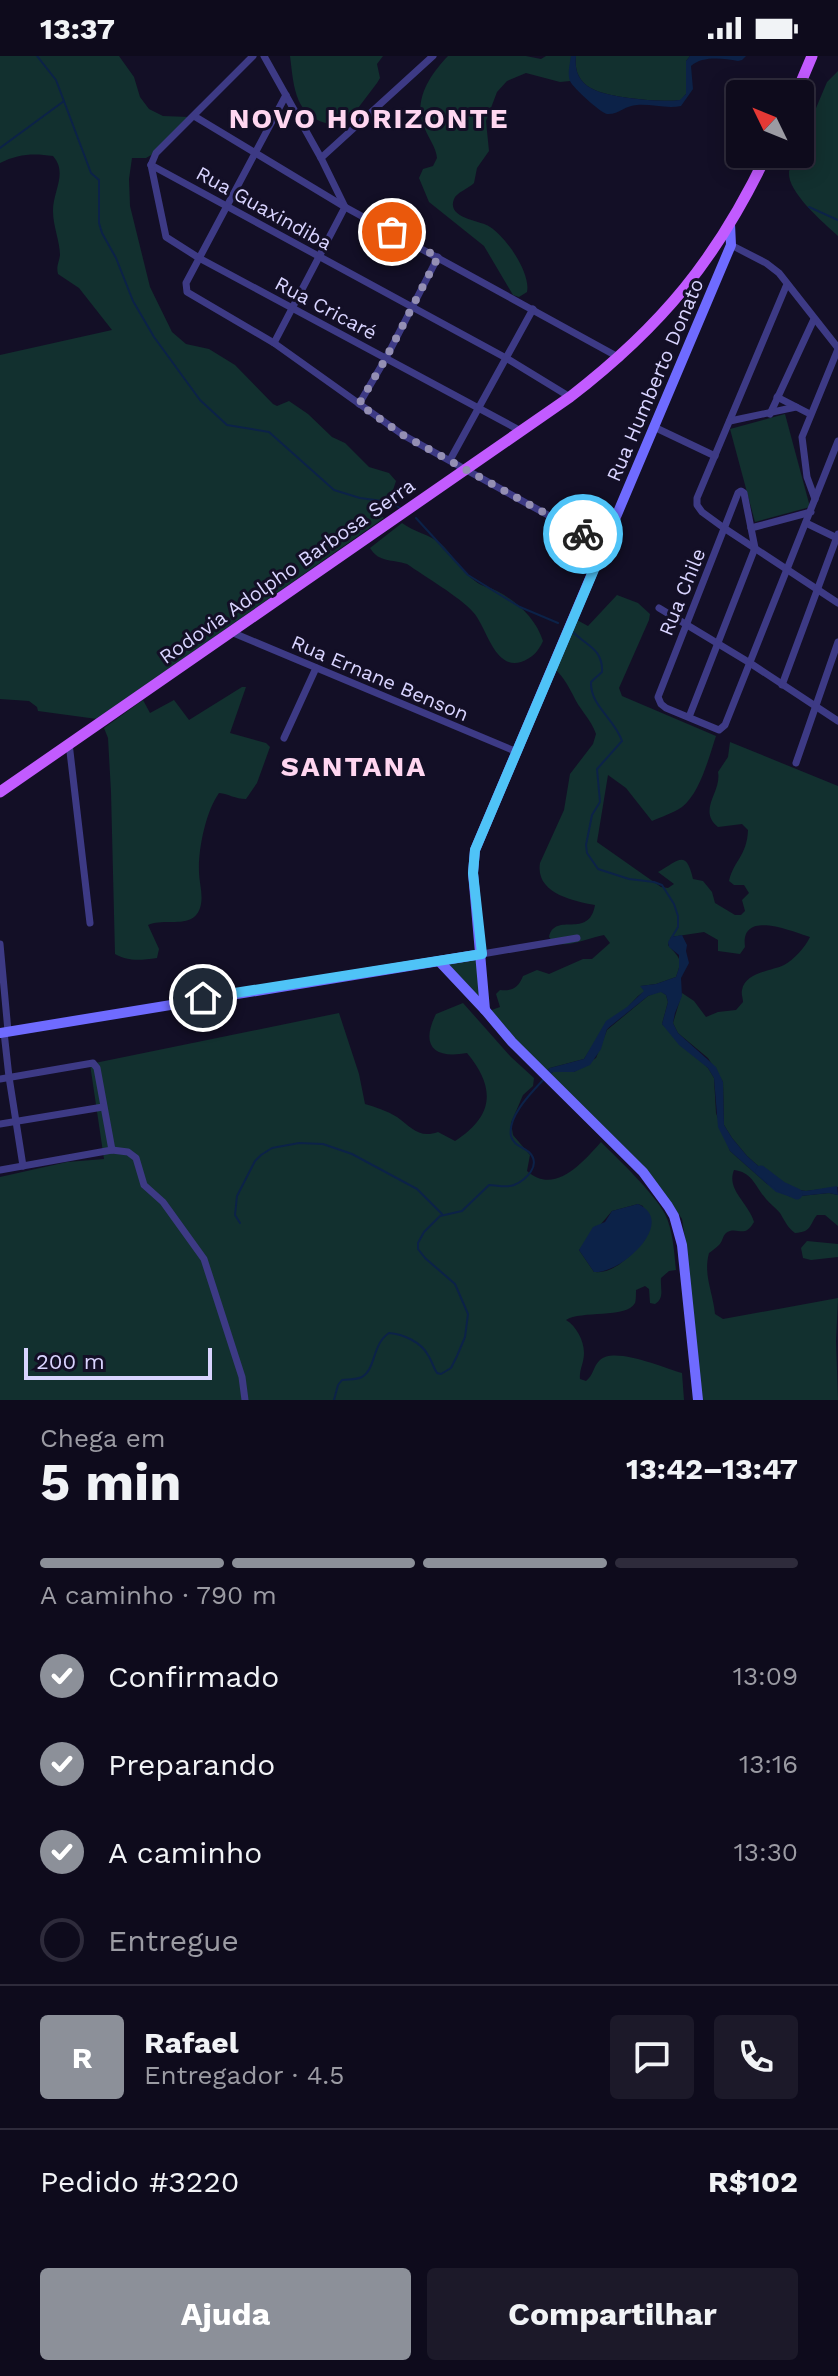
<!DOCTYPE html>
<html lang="pt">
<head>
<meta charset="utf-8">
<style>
	body { margin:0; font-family:"Work Sans",sans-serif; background:#1c1929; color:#f1f3f6; height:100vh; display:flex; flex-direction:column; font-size:30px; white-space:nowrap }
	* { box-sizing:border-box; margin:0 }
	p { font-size:26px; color:#9b9ba3 }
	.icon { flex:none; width:44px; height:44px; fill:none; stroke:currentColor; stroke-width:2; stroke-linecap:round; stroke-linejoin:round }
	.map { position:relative; height:1344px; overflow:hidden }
	.panel { display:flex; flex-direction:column; background:#0e0b1c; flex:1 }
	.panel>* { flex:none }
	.needle { width:52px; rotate:313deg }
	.buttons { position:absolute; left:726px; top:24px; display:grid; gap:16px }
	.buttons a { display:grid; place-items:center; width:88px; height:88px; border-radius:8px; background:#0e0b1c; box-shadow:0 4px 20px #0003,0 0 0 2px #2e2b3b; font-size:40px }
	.scale { position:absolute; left:24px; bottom:20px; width:188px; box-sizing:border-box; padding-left:8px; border:4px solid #d9d4ff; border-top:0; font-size:22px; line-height:28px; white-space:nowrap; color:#d9d4ff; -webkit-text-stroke:6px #130f26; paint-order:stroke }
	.pin { position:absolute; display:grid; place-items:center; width:68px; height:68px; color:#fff; margin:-34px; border:4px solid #fff; border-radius:50%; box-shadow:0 2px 8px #0007 }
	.courier { position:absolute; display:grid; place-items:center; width:80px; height:80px; margin:-40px; border:6px solid #4fc3f7; border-radius:50%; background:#fff; color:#222; box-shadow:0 2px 10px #0007 }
	.head em { font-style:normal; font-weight:700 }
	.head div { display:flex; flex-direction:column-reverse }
	.head { display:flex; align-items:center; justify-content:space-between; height:136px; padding:0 40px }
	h1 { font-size:52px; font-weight:700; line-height:60px }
	.bar { display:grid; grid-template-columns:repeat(4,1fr); gap:12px 8px; align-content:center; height:96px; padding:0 40px }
	.bar i { height:10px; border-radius:6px; background:#2e2b3b }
	.bar .current { background:#8c9099 }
	.bar p { grid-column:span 4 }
	.line { display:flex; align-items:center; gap:20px; padding:0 40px; border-top:2px solid #2e2b3b }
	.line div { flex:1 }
	.round { display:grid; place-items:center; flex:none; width:84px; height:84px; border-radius:8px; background:#1c1929 }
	ol { padding:0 40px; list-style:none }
	li { display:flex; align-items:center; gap:24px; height:88px }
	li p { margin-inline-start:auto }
	li .icon { padding:8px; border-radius:50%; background:#8c9099; color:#fff; stroke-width:4 }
	li:last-child { color:#9b9ba3 }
	li i { width:44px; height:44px; border:4px solid #2e2b3b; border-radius:50% }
	.button { display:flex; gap:16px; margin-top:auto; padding:16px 40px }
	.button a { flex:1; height:92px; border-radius:8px; background:#8c9099; color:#fff; font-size:32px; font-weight:700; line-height:92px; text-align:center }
	.button a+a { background:#1c1929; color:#f1f3f6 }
	.status { display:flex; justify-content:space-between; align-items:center; height:56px; padding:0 40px; background:#0e0b1c; direction:ltr }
	.status svg { height:22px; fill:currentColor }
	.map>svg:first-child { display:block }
	.green { fill:#12302f; fill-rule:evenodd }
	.water { fill:#0c2248 }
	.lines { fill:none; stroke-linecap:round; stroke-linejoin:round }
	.stream { stroke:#0c2248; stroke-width:2 }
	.river { stroke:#0c2248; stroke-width:11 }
	.minor { stroke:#3d3a85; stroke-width:7 }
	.secondary { stroke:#6f6bff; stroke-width:10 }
	.primary { stroke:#c25bff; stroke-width:11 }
	.done { stroke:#948fb3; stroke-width:8; stroke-dasharray:0 14.4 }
	.route { stroke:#4fc3f7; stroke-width:10 }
	.labels { text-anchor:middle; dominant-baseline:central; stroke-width:6; stroke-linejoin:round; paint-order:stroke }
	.street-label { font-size:20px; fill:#d9d4ff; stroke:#130f26 }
	.district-label { font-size:28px; font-weight:bold; letter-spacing:2px; fill:#ffd6f0; stroke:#130f26 }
</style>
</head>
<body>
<div class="status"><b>13:37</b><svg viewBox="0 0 49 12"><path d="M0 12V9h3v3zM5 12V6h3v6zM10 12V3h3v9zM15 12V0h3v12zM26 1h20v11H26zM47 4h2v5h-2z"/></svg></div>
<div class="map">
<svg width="838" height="1344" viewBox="0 0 838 1344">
	<rect width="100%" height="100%" fill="#130f26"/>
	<g class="green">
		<path d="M0 0H119L134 21 140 41 149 53 163 60 189 61 153 98 146 102H132L129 123 130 150 150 231 172 276 186 288 209 293 235 309 273 348 277 350 289 345 308 358 332 381 345 387 369 411 389 417 396 425 393 434 378 457 384 462 97 663 38 655 37 651 29 645 0 643V299L112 274 79 232 58 218C56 210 59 207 60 199 60 186 53 170 53 155 53 135 68 117 53 100 33 97 18 98 0 107Z"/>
		<path d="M290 0H383L377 8 380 22 377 27 352 60 334 69C294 63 294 31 290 0Z"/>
		<path d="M448 0H526L541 3 546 0H571L570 25 560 26 526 17 507 25 497 36 486 65 489 95 477 112 474 127C469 132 456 137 454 143 446 163 481 164 490 171 506 181 531 217 527 236L519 241 513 239 484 190 429 146 419 122 423 113 433 110 437 102C436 91 429 83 425 73 412 46 429 20 448 0Z"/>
		<path d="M576 0H690L686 5V38L681 44C663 46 646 44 629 42 603 38 572 34 576 0Z"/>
		<path d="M838 15V180C824 167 787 136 789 116 790 110 795 103 797 98H800V90L827 26Z"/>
		<path d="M785 358 810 451 755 466 730 373Z"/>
		<path d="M402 467C414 476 429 478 441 488 453 499 461 515 475 525 482 531 490 531 497 535 518 546 536 563 543 585 538 596 532 602 521 606 494 614 487 571 473 556 460 541 424 520 407 508 392 503 379 507 370 492Z"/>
		<path d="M617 539 638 547 650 558 649 564 619 632 622 640 716 680C709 701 700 737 682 751 673 757 661 761 652 765L626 732 608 719 597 786 661 831 668 832 674 828 658 816C679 804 686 793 693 823L703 825 712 836 715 847 735 859H741L745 855 742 844 749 837 744 829H734L729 825C734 804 747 800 748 774L742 768 718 771C697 754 722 736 718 716L728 701 730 686 838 730V1131L806 1135 783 1132 747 1100 732 1082 724 1069 723 1026 708 1002 678 977 673 967 682 937 694 945 706 961 718 956 736 954 743 946C743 942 741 938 742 934 745 916 772 915 784 909 794 904 806 890 810 881 791 875 740 853 745 891L740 898 718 895V884L704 876 671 881 668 889C680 903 683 902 676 921L656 928 641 930 645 935 638 940 595 986 584 1003 550 1012 540 1020 489 955 500 951 496 938 500 934C513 935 518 932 523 920L537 914 549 918 583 903H592L610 887 604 879C587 882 559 897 549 881 555 855 589 884 595 849 573 845 535 837 540 807L564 754 570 718 593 688 596 678C591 663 579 653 573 639 567 628 564 622 555 613L577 564 588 570Z"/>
		<path d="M242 631H246L230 677 266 687 270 691 257 727 246 743C235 743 229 738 219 737 206 755 198 793 199 816 199 826 203 837 201 848 200 854 197 860 191 863 178 869 161 863 148 869L159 893 157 902C141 904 129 906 115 898L111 736 108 682 104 672 143 644 150 657 174 644 189 664Z"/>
		<path d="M479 903 481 943 448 908Z"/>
		<path d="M660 935 666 939 668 946 662 968 708 1012 714 1022 716 1057 730 1095 767 1128 791 1141 829 1137 838 1139V1170L825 1159H817C809 1169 812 1176 795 1177 787 1171 785 1165 780 1157 776 1152 770 1148 766 1143 755 1130 752 1116 734 1114 726 1134 748 1146 754 1166 744 1184 737 1169 726 1177 722 1181 723 1185 719 1189 718 1190 711 1196 709 1197 703 1219 713 1236 715 1258L723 1263 838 1242 836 1285 838 1344H699L687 1196 682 1163 663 1135 544 1023 553 1016H574L596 1002 607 974 648 940Z"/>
		<path d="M463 947 511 1001 534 1022 533 1030 523 1039 511 1067 513 1079 530 1099 527 1115C555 1140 583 1106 601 1086 620 1105 653 1136 665 1158 673 1174 674 1196 676 1214L669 1215 661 1222C660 1232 665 1242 655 1248L650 1247 649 1233 645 1230 636 1234C636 1237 636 1245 635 1247 626 1263 581 1254 566 1264 576 1270 584 1284 584 1297 584 1307 579 1314 580 1323L586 1325C594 1319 593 1310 600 1304 614 1290 664 1312 682 1317L684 1344H0V1121L67 1106 104 1103 90 1008 339 957 359 1018 365 1048C376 1051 387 1055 397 1061 411 1071 419 1083 438 1076L455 1085C494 1060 496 1032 467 997 434 1003 420 990 436 958ZM638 1148 643 1150 645 1184C631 1198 616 1218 594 1216L579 1194 612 1155Z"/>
		<path d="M807 1185 838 1188V1201L811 1204 803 1202 801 1192Z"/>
	</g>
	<g class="water">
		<path d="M571 0H576C572 34 603 38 629 42 646 44 663 46 680 44L686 38V5L690 0H746L742 4 738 5C722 2 702 0 691 10L693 33 681 50C667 53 652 48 637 49 626 49 618 59 607 58 601 57 573 32 570 25 567 18 570 7 571 0Z"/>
		<path d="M682 879 687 889 686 895 689 907 681 922 682 940 675 957 673 967 678 977 716 1011 723 1026 724 1069 732 1082 747 1100 783 1132 806 1135 837 1130 838 1139 829 1137 791 1141 776 1136 730 1095 718 1071 714 1022 708 1012 679 989 662 968 668 946 666 939 661 936 648 940 607 973 601 993 590 1009 574 1016H553L544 1023 540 1020 550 1012 584 1003 606 965 627 951 644 935 640 930 656 928 676 921 679 912V899L669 891 668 886 671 881Z"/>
		<path d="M638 1148C678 1166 620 1219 594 1216L579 1194 593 1171 605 1166 612 1155Z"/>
	</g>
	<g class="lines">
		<g class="stream">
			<path d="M37 0 56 24 91 117 99 124V167L102 177 116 202 133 245 154 281 200 344 227 369 269 376 334 434 360 442 390 446 400 452"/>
			<path d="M0 92 64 45"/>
			<path d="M809 151 838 164"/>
			<path d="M416 462 468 519 520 551 558 567"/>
			<path d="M574 577C587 590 603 593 602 616L591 626C590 650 615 663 622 685L597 713 600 746 592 759 586 789 587 797 598 813 629 823 654 826 662 829 674 848 678 860V871L672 881"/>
			<path d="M240 1167 235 1159 237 1140 255 1105 261 1099 272 1092 299 1087 323 1088 352 1098 417 1133 442 1158"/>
			<path d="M334 1344 338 1329 342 1324C349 1323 356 1324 362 1321 376 1313 372 1288 389 1277 403 1278 421 1286 428 1299 432 1305 433 1311 437 1317L441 1318 451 1312 457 1300 465 1281 468 1258 455 1228 425 1202 418 1193V1187L424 1176 440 1160 462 1155 489 1129C497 1129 506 1132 514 1129 526 1124 542 1109 529 1096 523 1091 513 1089 511 1080 507 1060 533 1035 545 1022"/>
		</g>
		<path class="river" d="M761 1115 782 1131 797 1138"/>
		<g class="minor">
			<path d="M264 0 321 102 345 151 274 287"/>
			<path d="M286 39 186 227 187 236 274 287 403 379 604 490"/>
			<path d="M194 60 345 151 620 302"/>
			<path d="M321 102 433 0"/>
			<path d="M151 109 506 302 570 341"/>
			<path d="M151 109 166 181 199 202 521 375"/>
			<path d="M151 109 156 97 253 0"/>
			<path d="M731 189 766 207 779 217 838 292"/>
			<path d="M787 228 697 442V449L702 456 724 472 838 547"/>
			<path d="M777 341 810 358"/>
			<path d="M359 348 386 302 438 201"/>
			<path d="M770 358 814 263"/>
			<path d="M730 365 796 351"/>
			<path d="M654 371 715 400"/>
			<path d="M450 404 533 253"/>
			<path d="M815 443 807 421 802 381 838 293"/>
			<path d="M806 467 837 482"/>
			<path d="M751 472 811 456"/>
			<path d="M659 552 750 607 838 665"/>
			<path d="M231 576 517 696"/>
			<path d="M782 629 838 478"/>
			<path d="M689 661 755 492 744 437 741 435 738 437 658 641 661 648 666 652 719 674 725 669 838 385"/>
			<path d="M284 682 316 612"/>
			<path d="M69 687 90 867"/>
			<path d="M796 707 838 586"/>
			<path d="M0 888 8 975"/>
			<path d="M482 898 577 882"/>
			<path d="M4 976 9 1021 23 1110"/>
			<path d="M0 1023 93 1007 97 1012 112 1094"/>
			<path d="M0 1068 103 1051"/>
			<path d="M0 1114 112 1094 128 1096 136 1102 144 1129 163 1146 204 1203 242 1321 245 1344"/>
		</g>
		<g class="secondary">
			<path d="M439 905 485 954 512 986 643 1116 668 1150 674 1160 682 1189 698 1344"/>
			<path d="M485 954 473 817 475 794 731 189 730 168"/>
			<path d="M0 977 482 898"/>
		</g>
		<g class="primary">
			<path d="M796 38 812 0"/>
			<path d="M0 736 570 341C662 270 717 203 767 98"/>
		</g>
	</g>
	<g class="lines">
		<path class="done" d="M392 176 438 201 386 302 359 348 403 379 583 478"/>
		<path class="route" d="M203 942 482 898 473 817 475 794 604 490 583 478"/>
	</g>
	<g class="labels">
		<g class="street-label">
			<text transform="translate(264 152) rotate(29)">Rua Guaxindiba</text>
			<text transform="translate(326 252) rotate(28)">Rua Cricaré</text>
			<text transform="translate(655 324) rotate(-67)">Rua Humberto Donato</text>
			<text transform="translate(287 515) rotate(-35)">Rodovia Adolpho Barbosa Serra</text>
			<text transform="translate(682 536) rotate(-68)">Rua Chile</text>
			<text transform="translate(380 622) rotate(23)">Rua Ernane Benson</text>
		</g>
		<g class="district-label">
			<text x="369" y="62">NOVO HORIZONTE</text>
			<text x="354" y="710">SANTANA</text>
		</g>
	</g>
</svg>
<div class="buttons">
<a><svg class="needle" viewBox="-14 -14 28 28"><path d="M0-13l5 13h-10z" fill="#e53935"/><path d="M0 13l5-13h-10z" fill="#9b9ba3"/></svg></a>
</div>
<div class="scale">200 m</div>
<div class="pin" style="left:392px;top:176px;background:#ea580c"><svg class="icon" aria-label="bag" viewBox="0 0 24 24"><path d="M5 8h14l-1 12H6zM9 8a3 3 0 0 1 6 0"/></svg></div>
<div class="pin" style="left:203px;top:942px;background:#1f2937"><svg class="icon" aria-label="home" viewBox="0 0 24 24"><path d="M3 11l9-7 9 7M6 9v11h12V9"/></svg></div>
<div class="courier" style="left:583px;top:478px"><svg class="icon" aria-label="bike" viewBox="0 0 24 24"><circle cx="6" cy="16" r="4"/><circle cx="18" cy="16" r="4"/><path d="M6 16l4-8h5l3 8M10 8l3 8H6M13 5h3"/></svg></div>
</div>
<section class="panel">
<div class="head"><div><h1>5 min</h1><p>Chega em</p></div><em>13:42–13:47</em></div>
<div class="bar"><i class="current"></i><i class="current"></i><i class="current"></i><i></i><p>A caminho · 790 m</p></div>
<ol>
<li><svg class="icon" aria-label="check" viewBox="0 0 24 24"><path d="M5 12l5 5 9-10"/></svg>Confirmado<p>13:09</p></li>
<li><svg class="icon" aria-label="check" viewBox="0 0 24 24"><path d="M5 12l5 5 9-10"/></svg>Preparando<p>13:16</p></li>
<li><svg class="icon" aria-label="check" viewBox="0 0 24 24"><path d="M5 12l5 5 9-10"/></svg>A caminho<p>13:30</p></li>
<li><i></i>Entregue</li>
</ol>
<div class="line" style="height:144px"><b class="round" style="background:#8c9099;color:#fff">R</b><div><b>Rafael</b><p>Entregador · 4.5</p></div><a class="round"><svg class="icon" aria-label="chat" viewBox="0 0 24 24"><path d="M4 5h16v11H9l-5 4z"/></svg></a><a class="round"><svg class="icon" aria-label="phone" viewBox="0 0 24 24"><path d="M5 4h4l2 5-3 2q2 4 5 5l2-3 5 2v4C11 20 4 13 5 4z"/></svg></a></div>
<div class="line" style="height:104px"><div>Pedido #3220</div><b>R$102</b></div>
<div class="button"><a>Ajuda</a><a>Compartilhar</a></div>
</section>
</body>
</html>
